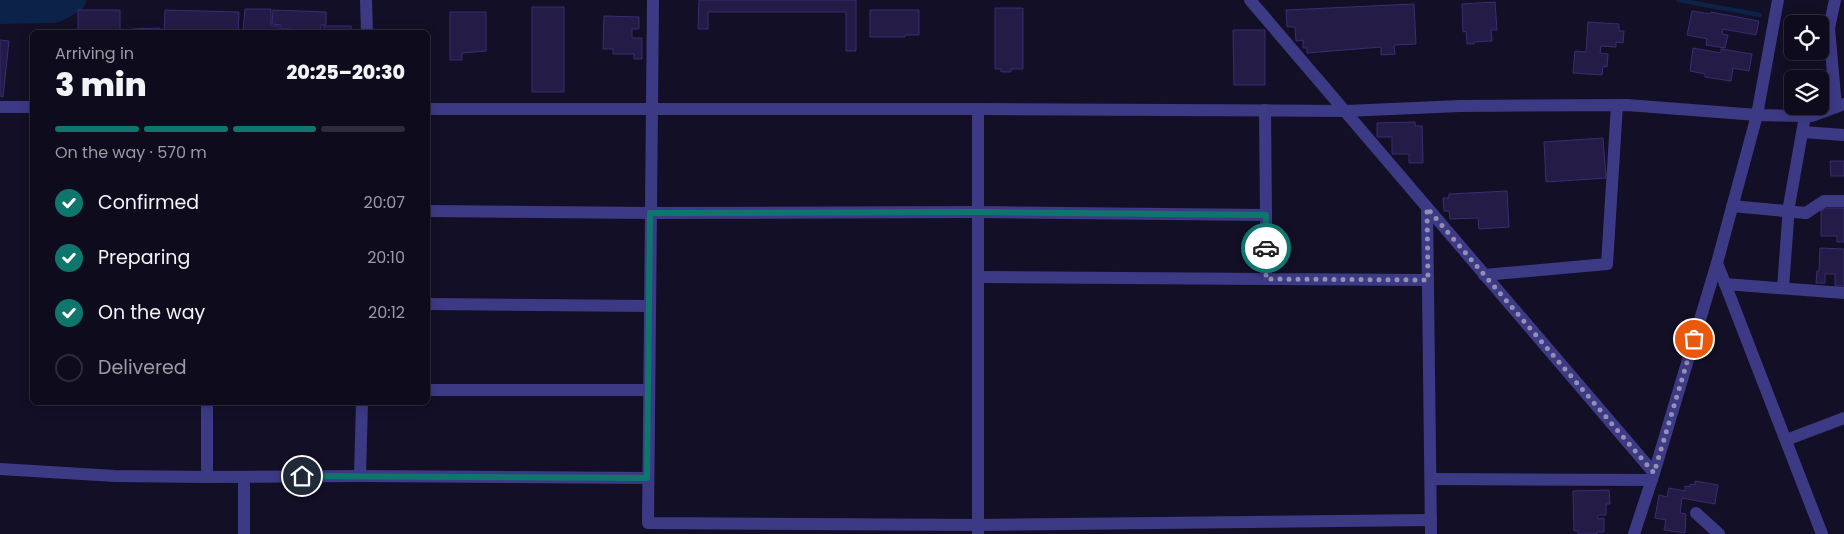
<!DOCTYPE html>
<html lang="en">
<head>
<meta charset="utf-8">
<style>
	body { margin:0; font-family:Poppins,sans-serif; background:#171425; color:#f1f3f6; height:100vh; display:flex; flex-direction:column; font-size:19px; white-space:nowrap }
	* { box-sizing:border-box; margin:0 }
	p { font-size:16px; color:#9b9ba3 }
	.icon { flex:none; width:28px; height:28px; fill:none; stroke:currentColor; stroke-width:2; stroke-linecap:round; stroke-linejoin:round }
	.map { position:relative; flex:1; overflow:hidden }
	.details { position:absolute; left:30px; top:30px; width:400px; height:375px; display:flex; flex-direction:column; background:#0e0b1c; border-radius:8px; box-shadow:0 2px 12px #0003,0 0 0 1px #2e2b3b }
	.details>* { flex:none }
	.controls { position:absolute; left:1784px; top:15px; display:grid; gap:10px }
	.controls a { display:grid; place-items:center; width:45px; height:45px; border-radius:8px; background:#0e0b1c; box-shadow:0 2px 12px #0003,0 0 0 1px #2e2b3b; font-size:25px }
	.pin { position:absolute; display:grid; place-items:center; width:42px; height:42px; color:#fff; margin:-21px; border:2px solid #fff; border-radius:50%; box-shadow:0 1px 5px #0007 }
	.courier { position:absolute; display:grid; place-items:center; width:50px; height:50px; margin:-25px; border:4px solid #0f766e; border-radius:50%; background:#fff; color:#222; box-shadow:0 1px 6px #0007 }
	.head em { font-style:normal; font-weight:800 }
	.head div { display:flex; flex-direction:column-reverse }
	.head { display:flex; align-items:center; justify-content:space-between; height:85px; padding:0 25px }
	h1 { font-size:32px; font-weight:800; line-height:38px }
	.bar { display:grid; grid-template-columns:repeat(4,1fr); gap:8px 5px; align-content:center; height:60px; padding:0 25px }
	.bar i { height:6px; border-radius:4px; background:#2e2b3b }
	.bar .selected { background:#0f766e }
	.bar p { grid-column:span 4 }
	ol { padding:0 25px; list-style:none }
	li { display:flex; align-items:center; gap:15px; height:55px }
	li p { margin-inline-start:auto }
	li .icon { padding:5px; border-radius:50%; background:#0f766e; color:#fff; stroke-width:4 }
	li:last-child { color:#9b9ba3 }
	li i { width:28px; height:28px; border:2px solid #2e2b3b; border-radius:50% }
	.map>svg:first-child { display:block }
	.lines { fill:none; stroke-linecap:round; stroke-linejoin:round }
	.stream { stroke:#0c2248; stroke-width:4.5 }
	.river { stroke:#0c2248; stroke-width:26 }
	.building { fill:#241b47; stroke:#3b2d73 }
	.minor { stroke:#3d3a85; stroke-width:12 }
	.tertiary { stroke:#3d3a85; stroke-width:12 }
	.done { stroke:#948fb3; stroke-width:5; stroke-dasharray:0 9 }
	.route { stroke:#0f766e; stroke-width:6 }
</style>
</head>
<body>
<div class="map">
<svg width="1844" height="534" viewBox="0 0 1844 534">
	<rect width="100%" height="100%" fill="#130f26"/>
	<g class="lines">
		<path class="stream" d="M1678 0 1760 15"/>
		<path class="river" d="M0 11 55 10 73 0"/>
	</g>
	<g class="building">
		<path d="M699 0H856V51H846V12H708V29H698Z"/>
		<path d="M1495 2 1497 30H1491L1492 41 1474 42V44H1467L1466 31 1463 32 1462 4Z"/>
		<path d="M1414 4 1416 44 1394 45 1395 54 1381 55V47L1307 53V48H1303V40L1296 41 1295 27H1287L1286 10Z"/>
		<rect x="532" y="7" width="32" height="85"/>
		<path d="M995 8H1023V69H1011V72H1001V69H995Z"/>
		<path d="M245 9H271V26H279V32H243Z"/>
		<rect x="78" y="10" width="42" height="22"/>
		<path d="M165 10 239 12 238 32H164Z"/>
		<path d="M273 10 326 12V25H321V32H291V29H281V25L272 24Z"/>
		<path d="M870 10H919V35H905V37H870Z"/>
		<path d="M1692 11 1710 14 1711 12 1759 21 1756 35 1723 29 1722 34 1728 35 1725 48 1706 45 1707 39 1687 35Z"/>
		<path d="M450 12H486V51L462 53V60H450Z"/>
		<path d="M604 16 639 17V29H632V38H642V59H634V54H613V49H603Z"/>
		<path d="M1588 22 1619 24V31H1624L1623 43 1616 42V47L1601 46 1600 53 1608 54 1607 67 1603 66 1602 75 1573 73 1575 51 1586 52Z"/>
		<rect x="324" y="26" width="27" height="6"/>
		<path d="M160 28V32H132V29Z"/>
		<path d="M1233 30H1265V85H1234Z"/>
		<path d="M0 40 9 41 3 97 0 96Z"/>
		<path d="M1693 48 1721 53V49L1752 54 1749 71 1733 68 1731 81 1705 77V74L1690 71Z"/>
		<path d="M1415 122V126H1422L1423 163H1409V154H1392V137H1377V123Z"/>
		<path d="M1603 138 1606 178 1546 182 1544 142Z"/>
		<path d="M1830 161H1844V176H1831Z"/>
		<path d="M1507 191 1509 227 1479 229 1478 218 1450 219 1449 211H1444L1443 198H1449V194Z"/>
		<path d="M1823 208H1844V242H1837V236H1821V210H1823Z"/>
		<path d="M1820 248 1844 249V286H1835V274H1825V283H1816L1817 271H1819Z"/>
		<path d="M1695 481 1718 485 1715 504 1682 498 1680 513 1686 514 1685 533 1664 530 1666 520 1655 518 1659 495 1667 497 1669 488 1685 491V486L1690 487V484L1695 485Z"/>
		<path d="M1609 490 1610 504H1606V515H1598V519L1604 518V532H1597V534H1578V531H1574L1573 491Z"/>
	</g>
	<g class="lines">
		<g class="minor">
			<path d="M366 0 367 32"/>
			<path d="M653 0 648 523 978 525 1431 520"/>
			<path d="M1250 0 1654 473"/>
			<path d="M1835 0 1829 28 1836 107"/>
			<path d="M1265 110 1266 215"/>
			<path d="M1803 132 1844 135"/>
			<path d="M1732 206 1806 213 1824 201H1844"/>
			<path d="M1427 208 1431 534"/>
			<path d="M428 211 650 213 978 212 1266 215V279L1428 280"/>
			<path d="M1484 275 1607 264 1617 105"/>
			<path d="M978 277 1266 279"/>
			<path d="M1725 284 1844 293"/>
			<path d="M1783 288 1789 206 1805 116"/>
			<path d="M428 304 649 306"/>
			<path d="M428 390H648"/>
			<path d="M0 469 115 476 207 477 360 476 647 478"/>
			<path d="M360 476 362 402"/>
			<path d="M207 477V402"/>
			<path d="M1431 479 1652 480"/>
			<path d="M1696 513 1719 534"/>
			<path d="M244 534V477"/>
			<path d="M978 534V109"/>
			<path d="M1634 534 1654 473 1717 263"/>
		</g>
		<g class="tertiary">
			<path d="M1778 0 1757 115 1717 263 1822 534"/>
			<path d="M0 107H32"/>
			<path d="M428 109H978L1346 111 1460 106 1627 105 1757 115 1812 116 1844 104"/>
			<path d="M1786 440 1844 418"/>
		</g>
	</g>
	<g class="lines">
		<path class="done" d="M1266 248V279L1428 280 1427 208 1654 473 1694 339"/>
		<path class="route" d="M302 476 647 478 650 213 978 212 1266 215V248"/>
	</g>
</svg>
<div class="controls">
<a><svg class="icon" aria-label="locate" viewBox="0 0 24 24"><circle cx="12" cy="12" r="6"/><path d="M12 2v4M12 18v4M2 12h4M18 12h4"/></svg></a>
<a><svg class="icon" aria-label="layers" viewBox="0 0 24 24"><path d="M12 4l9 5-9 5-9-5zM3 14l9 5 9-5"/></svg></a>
</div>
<div class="pin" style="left:1694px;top:339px;background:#ea580c"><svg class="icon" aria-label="bag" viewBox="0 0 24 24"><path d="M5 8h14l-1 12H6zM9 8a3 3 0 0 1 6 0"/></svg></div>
<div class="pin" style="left:302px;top:476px;background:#1f2937"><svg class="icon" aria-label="home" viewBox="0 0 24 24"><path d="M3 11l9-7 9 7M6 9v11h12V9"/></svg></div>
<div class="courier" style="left:1266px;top:248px"><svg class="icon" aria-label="car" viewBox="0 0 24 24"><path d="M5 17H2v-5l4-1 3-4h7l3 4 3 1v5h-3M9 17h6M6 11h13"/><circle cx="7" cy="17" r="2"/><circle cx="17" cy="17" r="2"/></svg></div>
<section class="details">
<div class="head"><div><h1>3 min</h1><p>Arriving in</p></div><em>20:25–20:30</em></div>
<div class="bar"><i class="selected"></i><i class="selected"></i><i class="selected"></i><i></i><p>On the way · 570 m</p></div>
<ol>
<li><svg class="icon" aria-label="check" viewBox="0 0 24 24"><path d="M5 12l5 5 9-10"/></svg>Confirmed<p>20:07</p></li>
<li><svg class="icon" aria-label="check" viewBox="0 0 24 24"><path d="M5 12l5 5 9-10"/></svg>Preparing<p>20:10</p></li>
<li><svg class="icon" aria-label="check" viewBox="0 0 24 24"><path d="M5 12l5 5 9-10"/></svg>On the way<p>20:12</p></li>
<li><i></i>Delivered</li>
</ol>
</section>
</div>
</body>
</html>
